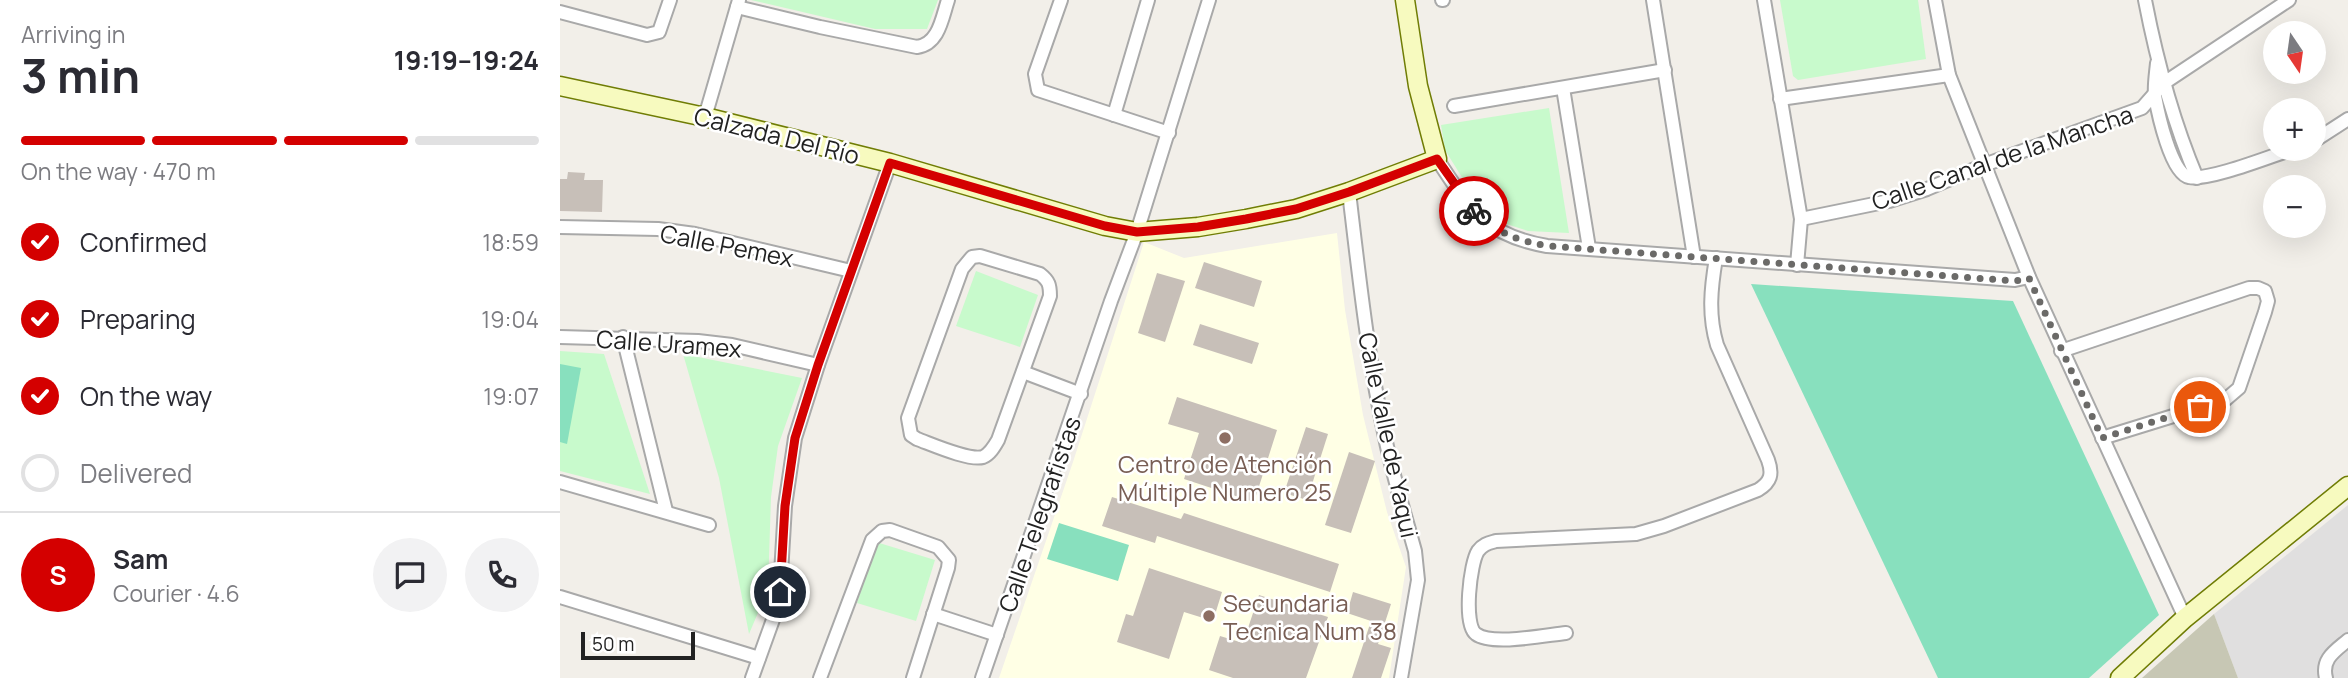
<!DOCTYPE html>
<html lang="en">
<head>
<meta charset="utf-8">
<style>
	body { margin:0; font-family:Manrope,sans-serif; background:#f2f2f3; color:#2b2b33; height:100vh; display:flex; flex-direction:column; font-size:26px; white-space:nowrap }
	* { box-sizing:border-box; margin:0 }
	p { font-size:23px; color:#7c7c81 }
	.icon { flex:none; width:38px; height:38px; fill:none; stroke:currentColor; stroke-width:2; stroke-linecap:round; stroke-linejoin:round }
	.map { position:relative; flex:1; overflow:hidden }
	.drawer { display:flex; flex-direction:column; background:#fff; width:560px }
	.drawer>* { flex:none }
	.needle { width:46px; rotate:167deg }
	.tools { position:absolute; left:1703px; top:21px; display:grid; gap:14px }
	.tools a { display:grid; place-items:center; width:63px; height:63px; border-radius:50%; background:#fff; box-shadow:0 7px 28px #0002; font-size:35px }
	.scale { position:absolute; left:21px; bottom:18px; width:114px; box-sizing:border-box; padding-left:7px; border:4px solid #222; border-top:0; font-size:19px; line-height:24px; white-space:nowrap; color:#222; -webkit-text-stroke:5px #fff; paint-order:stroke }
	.pin { position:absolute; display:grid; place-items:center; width:60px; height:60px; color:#fff; margin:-30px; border:4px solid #fff; border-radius:50%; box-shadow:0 2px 7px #0007 }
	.courier { position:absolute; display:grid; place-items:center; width:70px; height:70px; margin:-35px; border:5px solid #d40000; border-radius:50%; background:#fff; color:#222; box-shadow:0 2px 9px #0007 }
	.headline em { font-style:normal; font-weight:700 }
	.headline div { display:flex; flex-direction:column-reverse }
	.headline { display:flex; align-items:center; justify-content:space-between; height:119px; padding:0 21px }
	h1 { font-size:46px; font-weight:700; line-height:52px }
	.bar { display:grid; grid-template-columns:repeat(4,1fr); gap:10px 7px; align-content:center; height:84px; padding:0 21px }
	.bar i { height:9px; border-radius:5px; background:#e1e1e2 }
	.bar .selected { background:#d40000 }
	.bar p { grid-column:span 4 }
	.line { display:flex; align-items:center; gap:18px; padding:0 21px; border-top:2px solid #e1e1e2 }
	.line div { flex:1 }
	.round { display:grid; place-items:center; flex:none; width:74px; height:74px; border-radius:37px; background:#f2f2f3 }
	ol { padding:0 21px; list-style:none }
	li { display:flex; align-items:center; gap:21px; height:77px }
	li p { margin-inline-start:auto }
	li .icon { padding:7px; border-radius:50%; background:#d40000; color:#fff; stroke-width:4 }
	li:last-child { color:#7c7c81 }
	li i { width:38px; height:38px; border:4px solid #e1e1e2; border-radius:50% }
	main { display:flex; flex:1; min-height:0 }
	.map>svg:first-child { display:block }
	.residential { fill:#e0dfdf }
	.education { fill:#ffffe5 }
	.construction { fill:#c7c7b4 }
	.park { fill:#c8facc }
	.pitch { fill:#88e0be }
	.building { fill:#c7bfb8 }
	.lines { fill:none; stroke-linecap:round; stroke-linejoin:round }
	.street-casing { stroke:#a9a9a9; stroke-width:16 }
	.secondary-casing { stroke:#707d05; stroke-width:21 }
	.street { stroke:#fff; stroke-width:12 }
	.secondary { stroke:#f7fabf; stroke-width:18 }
	.done { stroke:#6b6a68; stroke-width:7; stroke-dasharray:0 12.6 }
	.route { stroke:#d40000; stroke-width:9 }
	.education-dot { fill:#8d6e63; stroke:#fff; stroke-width:2.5 }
	.labels { text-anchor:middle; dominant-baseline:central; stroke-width:5; stroke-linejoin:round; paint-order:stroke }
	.street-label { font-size:24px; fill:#222; stroke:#fff }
	.education-label { font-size:24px; fill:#785e54; stroke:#fff }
</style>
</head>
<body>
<main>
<section class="drawer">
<div class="headline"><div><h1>3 min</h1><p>Arriving in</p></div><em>19:19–19:24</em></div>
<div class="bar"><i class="selected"></i><i class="selected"></i><i class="selected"></i><i></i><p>On the way · 470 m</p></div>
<ol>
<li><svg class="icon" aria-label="check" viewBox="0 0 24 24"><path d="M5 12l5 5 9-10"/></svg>Confirmed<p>18:59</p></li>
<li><svg class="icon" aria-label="check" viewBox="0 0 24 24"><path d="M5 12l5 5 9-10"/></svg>Preparing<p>19:04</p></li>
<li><svg class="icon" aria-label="check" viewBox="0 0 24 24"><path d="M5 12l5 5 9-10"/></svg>On the way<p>19:07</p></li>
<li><i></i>Delivered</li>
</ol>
<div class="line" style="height:126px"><b class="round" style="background:#d40000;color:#fff">S</b><div><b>Sam</b><p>Courier · 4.6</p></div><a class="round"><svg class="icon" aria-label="chat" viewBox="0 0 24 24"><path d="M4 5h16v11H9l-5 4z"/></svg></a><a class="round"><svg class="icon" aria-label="phone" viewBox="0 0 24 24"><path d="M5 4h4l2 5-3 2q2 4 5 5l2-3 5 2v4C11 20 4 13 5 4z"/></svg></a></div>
</section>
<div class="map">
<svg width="1788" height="678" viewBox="0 0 1788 678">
	<rect width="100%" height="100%" fill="#f2efe9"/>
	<path class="residential" d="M1788 505V678H1678L1654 614Z"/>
	<path class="education" d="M777 233 785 310 803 415 827 512 846 567 829 678H439L513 462 584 242 624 258Z"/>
	<path class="construction" d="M1654 614 1678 678H1582Z"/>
	<g class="park">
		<path d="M191 0H378L367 29H315Z"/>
		<path d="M1220 0H1358L1366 59 1238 80 1233 76Z"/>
		<path d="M989 108 1009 233 968 231 937 221 916 200 885 150 881 125Z"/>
		<path d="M416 271 478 295 460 347 396 326Z"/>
		<path d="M0 351 44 354 90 494 0 471Z"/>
		<path d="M123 354 242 378 218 446 211 497 208 589 189 634 159 478Z"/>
		<path d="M316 542 375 560 356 621 297 603Z"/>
	</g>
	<g class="pitch">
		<path d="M1191 284 1453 301 1599 615 1529 678H1378Z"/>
		<path d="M0 364 21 368 7 444 0 442Z"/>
		<path d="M499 523 569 545 558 581 487 559Z"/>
	</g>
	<g class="building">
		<path d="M8 172 25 173 24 180H43L42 212 0 211V179H7Z"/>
		<path d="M644 262 702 281 694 307 635 288Z"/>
		<path d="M597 273 625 281 605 342 578 333Z"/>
		<path d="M640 324 699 343 692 364 633 345Z"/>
		<path d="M617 397 717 430 694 502 624 479 639 433 608 424Z"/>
		<path d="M746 427 768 434 747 500 724 493Z"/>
		<path d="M789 452 815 461 791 533 765 525Z"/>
		<path d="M552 497 621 519 624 513 779 564 770 592 597 536 595 543 542 526Z"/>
		<path d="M589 568 662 592 653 621 624 612 609 659 557 642 566 614 573 616Z"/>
		<path d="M793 592 831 604 818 644 831 648 821 678H792L811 621 787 613Z"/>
		<path d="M699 595 768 617 746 678H673L649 670 660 636 683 643Z"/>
	</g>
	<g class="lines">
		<defs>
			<g id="street">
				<path d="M501 0 475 74 478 90 609 133"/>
				<path d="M882 0H883"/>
				<path d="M1093 0 1134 257"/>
				<path d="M1204 0 1241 219 1237 265"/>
				<path d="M1375 0 1389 75 1469 277 1625 618"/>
				<path d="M1585 0C1597 62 1612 119 1637 178"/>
				<path d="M177 7 260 27 357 47C379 44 382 18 388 0"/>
				<path d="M0 12 87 35 99 32 110 0"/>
				<path d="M1597 63C1596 74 1594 85 1595 96 1598 113 1611 174 1629 177 1649 181 1711 156 1733 149"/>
				<path d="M1003 88 1029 248"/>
				<path d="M1220 99 1389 75"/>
				<path d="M894 106 1105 70"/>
				<path d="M554 115 588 0"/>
				<path d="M145 117 179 0"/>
				<path d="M1754 141 1788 119"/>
				<path d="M877 159C910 209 924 235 987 246L1455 280 1469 277"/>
				<path d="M789 192C799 276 808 360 826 442 834 479 845 515 855 551L858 580 841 678"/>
				<path d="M1241 219 1329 201 1367 189 1424 165 1582 108 1604 83 1729 0"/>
				<path d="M0 227 98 229 135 234 291 271"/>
				<path d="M420 256 480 274C489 281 490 285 490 296L438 440C434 447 430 454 423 457 409 461 371 444 357 439L351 435 348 418 402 269 412 257Z"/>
				<path d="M0 337 138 341 172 345 258 365"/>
				<path d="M63 337 106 511"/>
				<path d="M1501 351 1689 288H1698L1705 291 1708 301 1705 312 1679 388 1665 400 1542 438"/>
				<path d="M463 372 521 394"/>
				<path d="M0 482 149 525"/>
				<path d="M0 597 199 658"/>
				<path d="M373 614 437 635"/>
				<path d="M1006 633C986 635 932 646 916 634 903 625 910 563 918 551 923 544 929 543 936 541L1076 534 1104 526 1198 490C1211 482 1213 474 1208 460L1157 345C1148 315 1151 288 1156 258"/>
				<path d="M192 678 215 614 220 591 225 506 235 438 258 365 330 163"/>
				<path d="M260 678 312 540 322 531 330 530 378 547 389 560 388 568 353 678"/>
				<path d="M422 678 551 301 577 232 649 0"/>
				<path d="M1766 678C1761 659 1775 651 1788 640"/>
			</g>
			<g id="secondary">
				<path d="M0 86 145 117 330 163 545 226 577 232 638 227 686 219 736 209 789 192 877 159 858 86 845 0"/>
				<path d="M1560 678 1625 618 1788 486"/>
			</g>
		</defs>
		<use href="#street" class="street-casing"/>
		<use href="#secondary" class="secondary-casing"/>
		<use href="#street" class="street"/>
		<use href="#secondary" class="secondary"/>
	</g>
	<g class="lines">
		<path class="done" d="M914 211C935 232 958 241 988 246L1455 281 1469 278 1542 438 1640 407"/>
		<path class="route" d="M220 592 225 506 235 438 258 365 330 163 545 226 577 232 638 227 686 219 736 209 789 192 877 159 914 211"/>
	</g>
	<g class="education-dot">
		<circle cx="665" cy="438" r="7"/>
		<circle cx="649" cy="616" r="7"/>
	</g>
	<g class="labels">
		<g class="street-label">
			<text transform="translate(217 135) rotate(14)">Calzada Del Río</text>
			<text transform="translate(1442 157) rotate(-19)">Calle Canal de la Mancha</text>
			<text transform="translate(167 245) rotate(11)">Calle Pemex</text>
			<text transform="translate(109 343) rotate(4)">Calle Uramex</text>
			<text transform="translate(829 435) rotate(78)">Calle Valle de Yaqui</text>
			<text transform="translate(479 514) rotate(-71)">Calle Telegrafistas</text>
		</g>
		<g class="education-label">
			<text x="665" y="463">Centro de Atención<tspan x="665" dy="28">Múltiple Numero 25</tspan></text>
			<text x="663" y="602" text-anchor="start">Secundaria<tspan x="663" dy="28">Tecnica Num 38</tspan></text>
		</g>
	</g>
</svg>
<div class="tools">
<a><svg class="needle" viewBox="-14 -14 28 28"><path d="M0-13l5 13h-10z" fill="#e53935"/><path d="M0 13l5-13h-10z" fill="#7c7c81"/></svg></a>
<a>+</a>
<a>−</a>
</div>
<div class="scale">50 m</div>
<div class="pin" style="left:1640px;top:407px;background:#ea580c"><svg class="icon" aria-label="bag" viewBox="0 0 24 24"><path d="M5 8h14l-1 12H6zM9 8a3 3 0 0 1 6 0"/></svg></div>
<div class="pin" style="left:220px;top:592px;background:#1f2937"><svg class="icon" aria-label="home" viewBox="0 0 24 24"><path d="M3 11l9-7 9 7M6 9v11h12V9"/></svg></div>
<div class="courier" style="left:914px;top:211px"><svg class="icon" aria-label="bike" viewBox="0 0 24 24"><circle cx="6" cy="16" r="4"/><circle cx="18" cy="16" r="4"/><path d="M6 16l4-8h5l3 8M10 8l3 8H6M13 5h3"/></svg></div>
</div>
</main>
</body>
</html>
